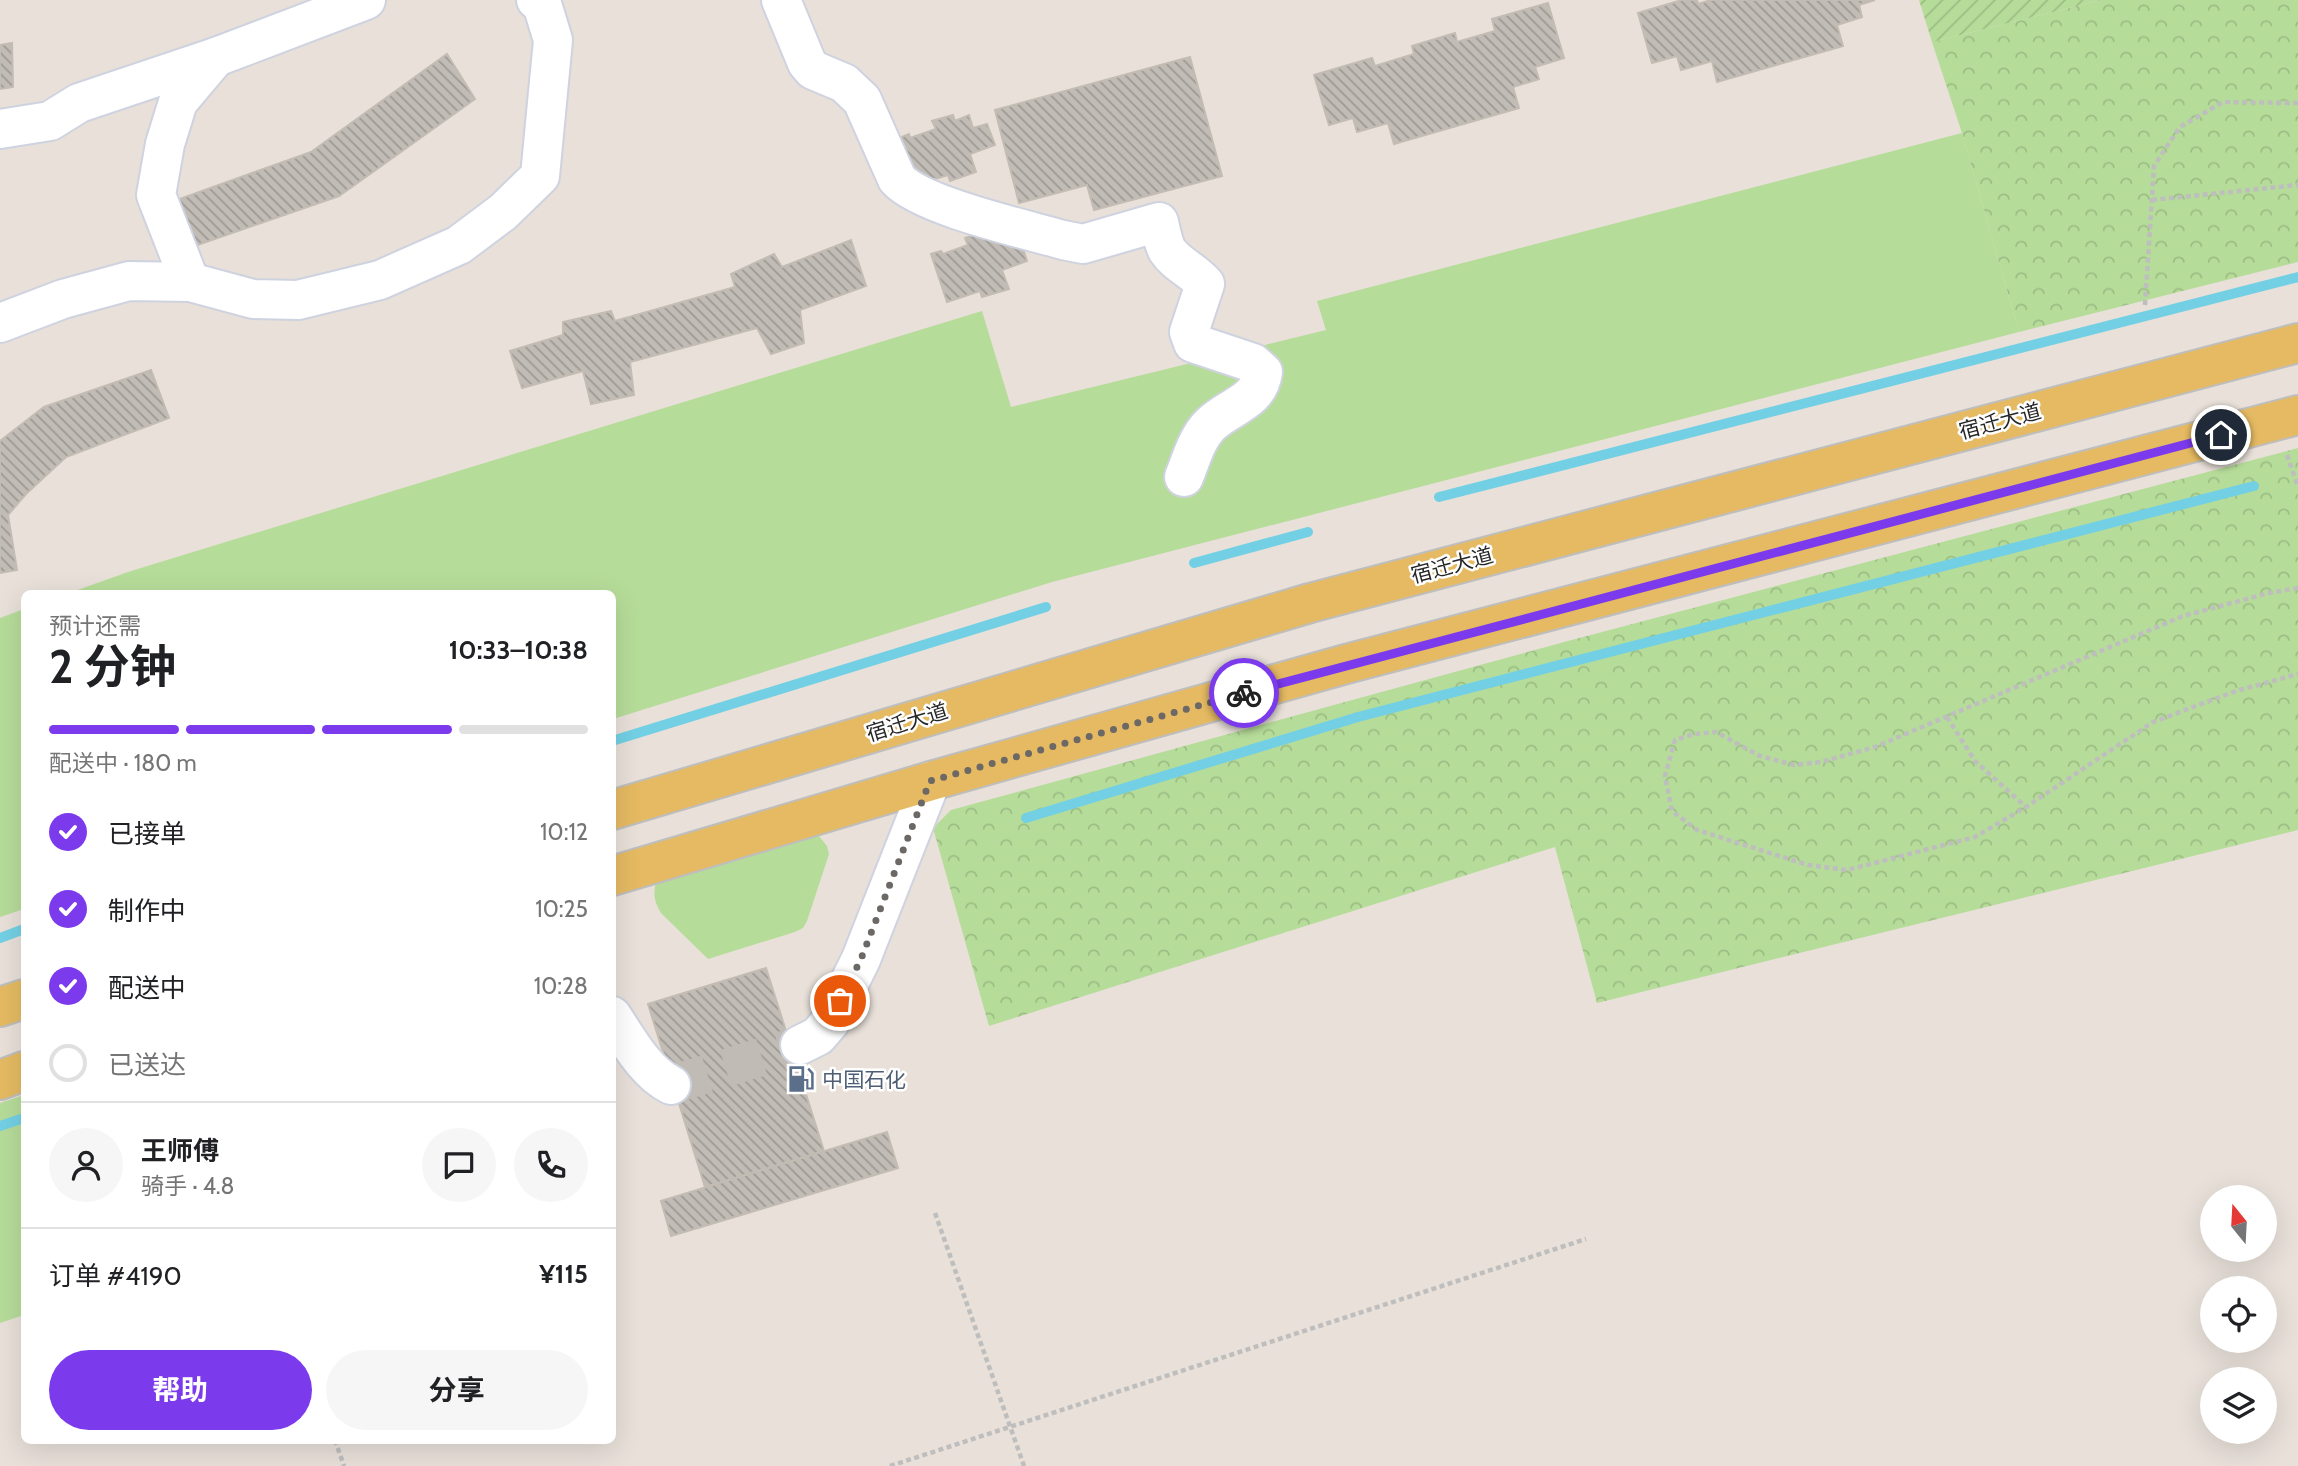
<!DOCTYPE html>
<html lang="zh">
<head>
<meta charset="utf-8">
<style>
	body { margin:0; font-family:Cabin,"Noto Sans SC",sans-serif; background:#f6f6f6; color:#202124; height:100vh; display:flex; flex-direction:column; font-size:26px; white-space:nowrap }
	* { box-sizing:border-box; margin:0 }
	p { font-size:23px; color:#757577 }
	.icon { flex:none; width:38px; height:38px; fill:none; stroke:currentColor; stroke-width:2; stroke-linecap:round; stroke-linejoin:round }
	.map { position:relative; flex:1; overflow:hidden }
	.sheet { position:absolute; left:21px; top:590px; width:595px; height:854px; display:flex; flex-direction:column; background:#fff; border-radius:10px; box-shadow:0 7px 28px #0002 }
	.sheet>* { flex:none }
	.needle { width:46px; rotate:342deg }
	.fabs { position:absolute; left:2200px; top:1185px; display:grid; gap:14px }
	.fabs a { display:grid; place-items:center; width:77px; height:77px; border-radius:50%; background:#fff; box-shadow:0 7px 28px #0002; font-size:35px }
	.pin { position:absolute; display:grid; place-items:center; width:60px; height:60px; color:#fff; margin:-30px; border:4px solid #fff; border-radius:50%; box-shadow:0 2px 7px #0007 }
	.courier { position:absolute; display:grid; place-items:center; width:70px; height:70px; margin:-35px; border:5px solid #7c3aed; border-radius:50%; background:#fff; color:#222; box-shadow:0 2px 9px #0007 }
	.overview em { font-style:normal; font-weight:700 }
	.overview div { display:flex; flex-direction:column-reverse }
	.overview { display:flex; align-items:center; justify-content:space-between; height:119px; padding:0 28px }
	h1 { font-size:46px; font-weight:700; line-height:52px }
	.bar { display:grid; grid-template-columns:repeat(4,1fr); gap:10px 7px; align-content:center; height:84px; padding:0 28px }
	.bar i { height:9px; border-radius:5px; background:#e0e0e0 }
	.bar .active { background:#7c3aed }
	.bar p { grid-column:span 4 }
	.line { display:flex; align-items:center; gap:18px; padding:0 28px; border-top:2px solid #e0e0e0 }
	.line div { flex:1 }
	.round { display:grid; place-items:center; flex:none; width:74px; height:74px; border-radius:37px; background:#f6f6f6 }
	ol { padding:0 28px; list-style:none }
	li { display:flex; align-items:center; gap:21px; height:77px }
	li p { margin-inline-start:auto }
	li .icon { padding:7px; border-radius:50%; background:#7c3aed; color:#fff; stroke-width:4 }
	li:last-child { color:#757577 }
	li i { width:38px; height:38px; border:4px solid #e0e0e0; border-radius:50% }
	.button { display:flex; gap:14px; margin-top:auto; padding:14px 28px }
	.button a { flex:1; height:80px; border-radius:42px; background:#7c3aed; color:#fff; font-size:28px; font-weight:700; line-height:80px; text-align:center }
	.button a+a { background:#f6f6f6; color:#202124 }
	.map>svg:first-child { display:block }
	.grass { fill:#b6dc99 }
	.forest { fill:url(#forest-crowns) }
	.garden { fill:url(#garden-furrows) }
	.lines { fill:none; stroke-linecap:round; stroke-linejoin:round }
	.stream { stroke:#73d0e4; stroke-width:10 }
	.building { fill:url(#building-back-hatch); stroke:#c3bcb3; stroke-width:2 }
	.minor-tunnel { stroke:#c1bbb5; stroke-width:38; stroke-dasharray:38 19; stroke-linecap:butt }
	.minor-casing { stroke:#ced3df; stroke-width:42 }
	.major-casing { stroke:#bebebe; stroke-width:42 }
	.path { stroke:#bebebe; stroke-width:4.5; stroke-dasharray:5 3.5; stroke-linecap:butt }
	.minor { stroke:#fff; stroke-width:38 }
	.major { stroke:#e5ba62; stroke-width:38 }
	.done { stroke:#6b6865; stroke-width:7; stroke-dasharray:0 12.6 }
	.route { stroke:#7c3aed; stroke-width:9 }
	.labels { text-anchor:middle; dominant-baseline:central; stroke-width:5; stroke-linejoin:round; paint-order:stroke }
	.street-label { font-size:21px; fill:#272727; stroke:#fff }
	.service-label { font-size:21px; fill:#4e5e75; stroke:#fff; text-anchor:start }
</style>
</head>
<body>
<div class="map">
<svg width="2298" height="1466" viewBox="0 0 2298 1466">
	<defs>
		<pattern id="forest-crowns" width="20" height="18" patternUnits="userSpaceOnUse" patternTransform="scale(1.75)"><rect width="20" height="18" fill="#b6dc99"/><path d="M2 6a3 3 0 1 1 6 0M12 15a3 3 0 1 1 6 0" fill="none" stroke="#9cbd84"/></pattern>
		<pattern id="garden-furrows" width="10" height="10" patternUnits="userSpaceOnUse" patternTransform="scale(1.75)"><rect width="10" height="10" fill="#b6dc99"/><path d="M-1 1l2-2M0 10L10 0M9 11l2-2" fill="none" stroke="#9cbd84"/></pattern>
		<pattern id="building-back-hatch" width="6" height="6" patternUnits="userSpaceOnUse" patternTransform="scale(1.75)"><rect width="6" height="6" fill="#c1bcb5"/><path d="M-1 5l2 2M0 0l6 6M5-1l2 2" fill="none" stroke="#9d9993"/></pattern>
	</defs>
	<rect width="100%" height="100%" fill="#e8e0d9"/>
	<g class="grass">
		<path d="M1962 133 2019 332 1052 582 613 719 612 593H69L131 571 982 311 1011 407 1326 330 1317 301Z"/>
		<path d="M24 609V909L0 917V618Z"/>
		<path d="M818 835 827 846 829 854 807 921 803 928 795 932 708 959 661 913C654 901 653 895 656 881Z"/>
		<path d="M24 1095V1315L0 1323V1103Z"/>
	</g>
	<g class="forest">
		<path d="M2101 0H2298V262L2019 332 1962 133 1932 42Z"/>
		<path d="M2298 448V830L1597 1003 1555 847 989 1026 933 828 951 810 1568 641Z"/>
	</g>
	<path class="garden" d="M1919 0H2101L1932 42Z"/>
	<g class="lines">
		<g class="stream">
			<path d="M1439 497 2298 277"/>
			<path d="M1194 563 1308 532"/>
			<path d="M612 741 1046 607"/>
			<path d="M1026 818 1358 717 2254 486"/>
			<path d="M0 938 24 929"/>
			<path d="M0 1126 24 1118"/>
		</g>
	</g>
	<g class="building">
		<path d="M1682 0H1697L1698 4 1711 0H1875L1859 5 1862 17 1837 25 1843 46 1717 82 1712 61 1681 70 1677 56 1652 63 1638 13Z"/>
		<path d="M1548 3 1564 58 1535 67 1539 79 1513 87 1519 108 1394 144 1388 123 1357 132 1353 118 1329 125 1314 75 1372 58 1375 66 1414 54 1412 46 1455 33 1457 42 1495 31 1492 19Z"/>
		<path d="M12 43 13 87 0 89V45Z"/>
		<path d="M447 54 475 99 339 196 186 249 171 202 311 152Z"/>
		<path d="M1190 57 1222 176 1094 210 1087 185 1019 203 995 110Z"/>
		<path d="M953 115 955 121 969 115 973 128 987 124 995 145 970 154 976 172 950 181 948 175 915 185 899 138 909 134 910 138 936 129 932 121Z"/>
		<path d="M985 231 1020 240 1027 261 1002 270 1009 289 982 297 980 291 947 302 931 254 941 251 943 254 968 245 965 238Z"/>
		<path d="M851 240 866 286 800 310 804 343 771 354 757 328 630 362 634 395 591 404 583 371 522 388 510 351 563 335V322L611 311 615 321 735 287 731 274 774 254 782 267Z"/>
		<path d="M151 370 169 418 66 457 26 494 8 515 17 570 0 573V441L44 407Z"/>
		<path d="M766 968 824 1151 705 1187 648 1004Z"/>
		<path d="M887 1132 898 1168 671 1236 661 1201Z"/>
	</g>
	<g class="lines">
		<path class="minor-tunnel" d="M671 1085 800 1045"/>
		<defs>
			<g id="minor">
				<path d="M781 0 807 63 813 70 844 83 862 100 897 179C921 206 1025 229 1063 240L1083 244 1159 222C1161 231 1163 242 1167 250 1176 264 1194 271 1205 284L1189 332 1193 343 1253 363 1263 372C1259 402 1230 406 1211 424 1197 437 1191 460 1184 477"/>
				<path d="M0 129 50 121 79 103 216 57 366 0"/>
				<path d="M190 282 156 195 165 144 178 102 216 57"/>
				<path d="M0 323 63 299 129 281 190 282 253 299 298 300 380 280 459 245 503 212 540 176 553 40 542 4 536 0"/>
				<path d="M612 1016C628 1040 645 1072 671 1085"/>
				<path d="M800 1045 818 1036 830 1022 861 959 931 781"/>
			</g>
			<g id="major">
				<path d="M612 810 1310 603 2298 343"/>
				<path d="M612 876 931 781 1346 664 2298 415"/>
				<path d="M0 1007 24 999"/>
				<path d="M0 1080 24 1071"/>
			</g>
		</defs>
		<use href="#minor" class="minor-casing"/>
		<use href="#major" class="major-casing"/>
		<g class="path">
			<path d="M2152 200 2298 185"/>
			<path d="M2145 305 2154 166 2180 127 2223 102 2298 103"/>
			<path d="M2287 455 2298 487"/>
			<path d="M2298 588 2269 593 2183 616 1875 747 1821 762 1794 765 1760 756 1716 732 1694 734 1675 740 1665 776 1672 811 1697 830 1808 865 1847 870 1975 837 2026 807 2153 722 2236 691 2298 674"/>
			<path d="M1947 717 1975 761 2026 807"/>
			<path d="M935 1213 1024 1466"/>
			<path d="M335 1440 344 1466"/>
			<path d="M890 1466 1586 1239"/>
		</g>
		<use href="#minor" class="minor"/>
		<use href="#major" class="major"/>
	</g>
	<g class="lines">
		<path class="done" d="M840 1001 861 959 930 781 1244 693"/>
		<path class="route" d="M1244 693 2221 435"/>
	</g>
	<defs>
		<symbol id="fuel-bare" viewBox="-9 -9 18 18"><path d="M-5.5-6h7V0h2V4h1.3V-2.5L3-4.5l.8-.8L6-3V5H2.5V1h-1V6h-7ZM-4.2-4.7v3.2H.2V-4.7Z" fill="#5c6f8a" stroke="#fff" stroke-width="2.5" paint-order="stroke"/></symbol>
	</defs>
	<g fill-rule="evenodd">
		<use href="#fuel-bare" x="782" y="1060" width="38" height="38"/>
	</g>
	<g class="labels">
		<g class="street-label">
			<text transform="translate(2000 421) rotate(-15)">宿迁大道</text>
			<text transform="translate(1452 565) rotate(-15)">宿迁大道</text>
			<text transform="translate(907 722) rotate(-17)">宿迁大道</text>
		</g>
		<g class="service-label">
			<text x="822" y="1079">中国石化</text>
		</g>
	</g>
</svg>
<div class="fabs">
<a><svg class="needle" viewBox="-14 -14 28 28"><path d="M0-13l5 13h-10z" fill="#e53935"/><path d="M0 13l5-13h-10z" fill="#757577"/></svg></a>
<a><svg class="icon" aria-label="locate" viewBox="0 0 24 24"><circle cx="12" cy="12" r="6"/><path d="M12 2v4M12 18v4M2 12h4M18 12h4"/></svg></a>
<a><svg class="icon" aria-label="layers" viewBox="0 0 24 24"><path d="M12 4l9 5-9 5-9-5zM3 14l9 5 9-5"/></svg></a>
</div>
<div class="pin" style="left:840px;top:1001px;background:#ea580c"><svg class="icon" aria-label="bag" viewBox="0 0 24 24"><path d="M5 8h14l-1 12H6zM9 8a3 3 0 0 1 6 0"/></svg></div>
<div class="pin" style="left:2221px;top:435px;background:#1f2937"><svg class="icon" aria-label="home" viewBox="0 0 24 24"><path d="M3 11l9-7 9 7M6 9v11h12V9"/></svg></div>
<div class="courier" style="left:1244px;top:693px"><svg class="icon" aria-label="bike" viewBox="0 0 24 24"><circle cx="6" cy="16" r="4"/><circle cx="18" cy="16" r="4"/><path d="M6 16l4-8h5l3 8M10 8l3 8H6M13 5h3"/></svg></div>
<section class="sheet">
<div class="overview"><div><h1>2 分钟</h1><p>预计还需</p></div><em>10:33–10:38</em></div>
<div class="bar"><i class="active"></i><i class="active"></i><i class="active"></i><i></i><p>配送中 · 180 m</p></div>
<ol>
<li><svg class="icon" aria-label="check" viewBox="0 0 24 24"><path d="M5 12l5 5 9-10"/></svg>已接单<p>10:12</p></li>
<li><svg class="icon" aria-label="check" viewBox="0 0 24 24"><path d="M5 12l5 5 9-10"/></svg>制作中<p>10:25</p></li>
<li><svg class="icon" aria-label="check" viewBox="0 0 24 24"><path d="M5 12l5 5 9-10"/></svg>配送中<p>10:28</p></li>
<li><i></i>已送达</li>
</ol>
<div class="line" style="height:126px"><a class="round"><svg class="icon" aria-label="person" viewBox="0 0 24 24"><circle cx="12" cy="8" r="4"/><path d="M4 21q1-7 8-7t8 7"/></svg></a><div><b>王师傅</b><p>骑手 · 4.8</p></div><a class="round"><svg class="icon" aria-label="chat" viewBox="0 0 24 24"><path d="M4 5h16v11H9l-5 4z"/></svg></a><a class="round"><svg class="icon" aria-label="phone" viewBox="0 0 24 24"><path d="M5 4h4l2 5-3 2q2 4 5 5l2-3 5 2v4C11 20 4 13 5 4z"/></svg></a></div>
<div class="line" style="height:91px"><div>订单 #4190</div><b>¥115</b></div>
<div class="button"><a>帮助</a><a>分享</a></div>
</section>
</div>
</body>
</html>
